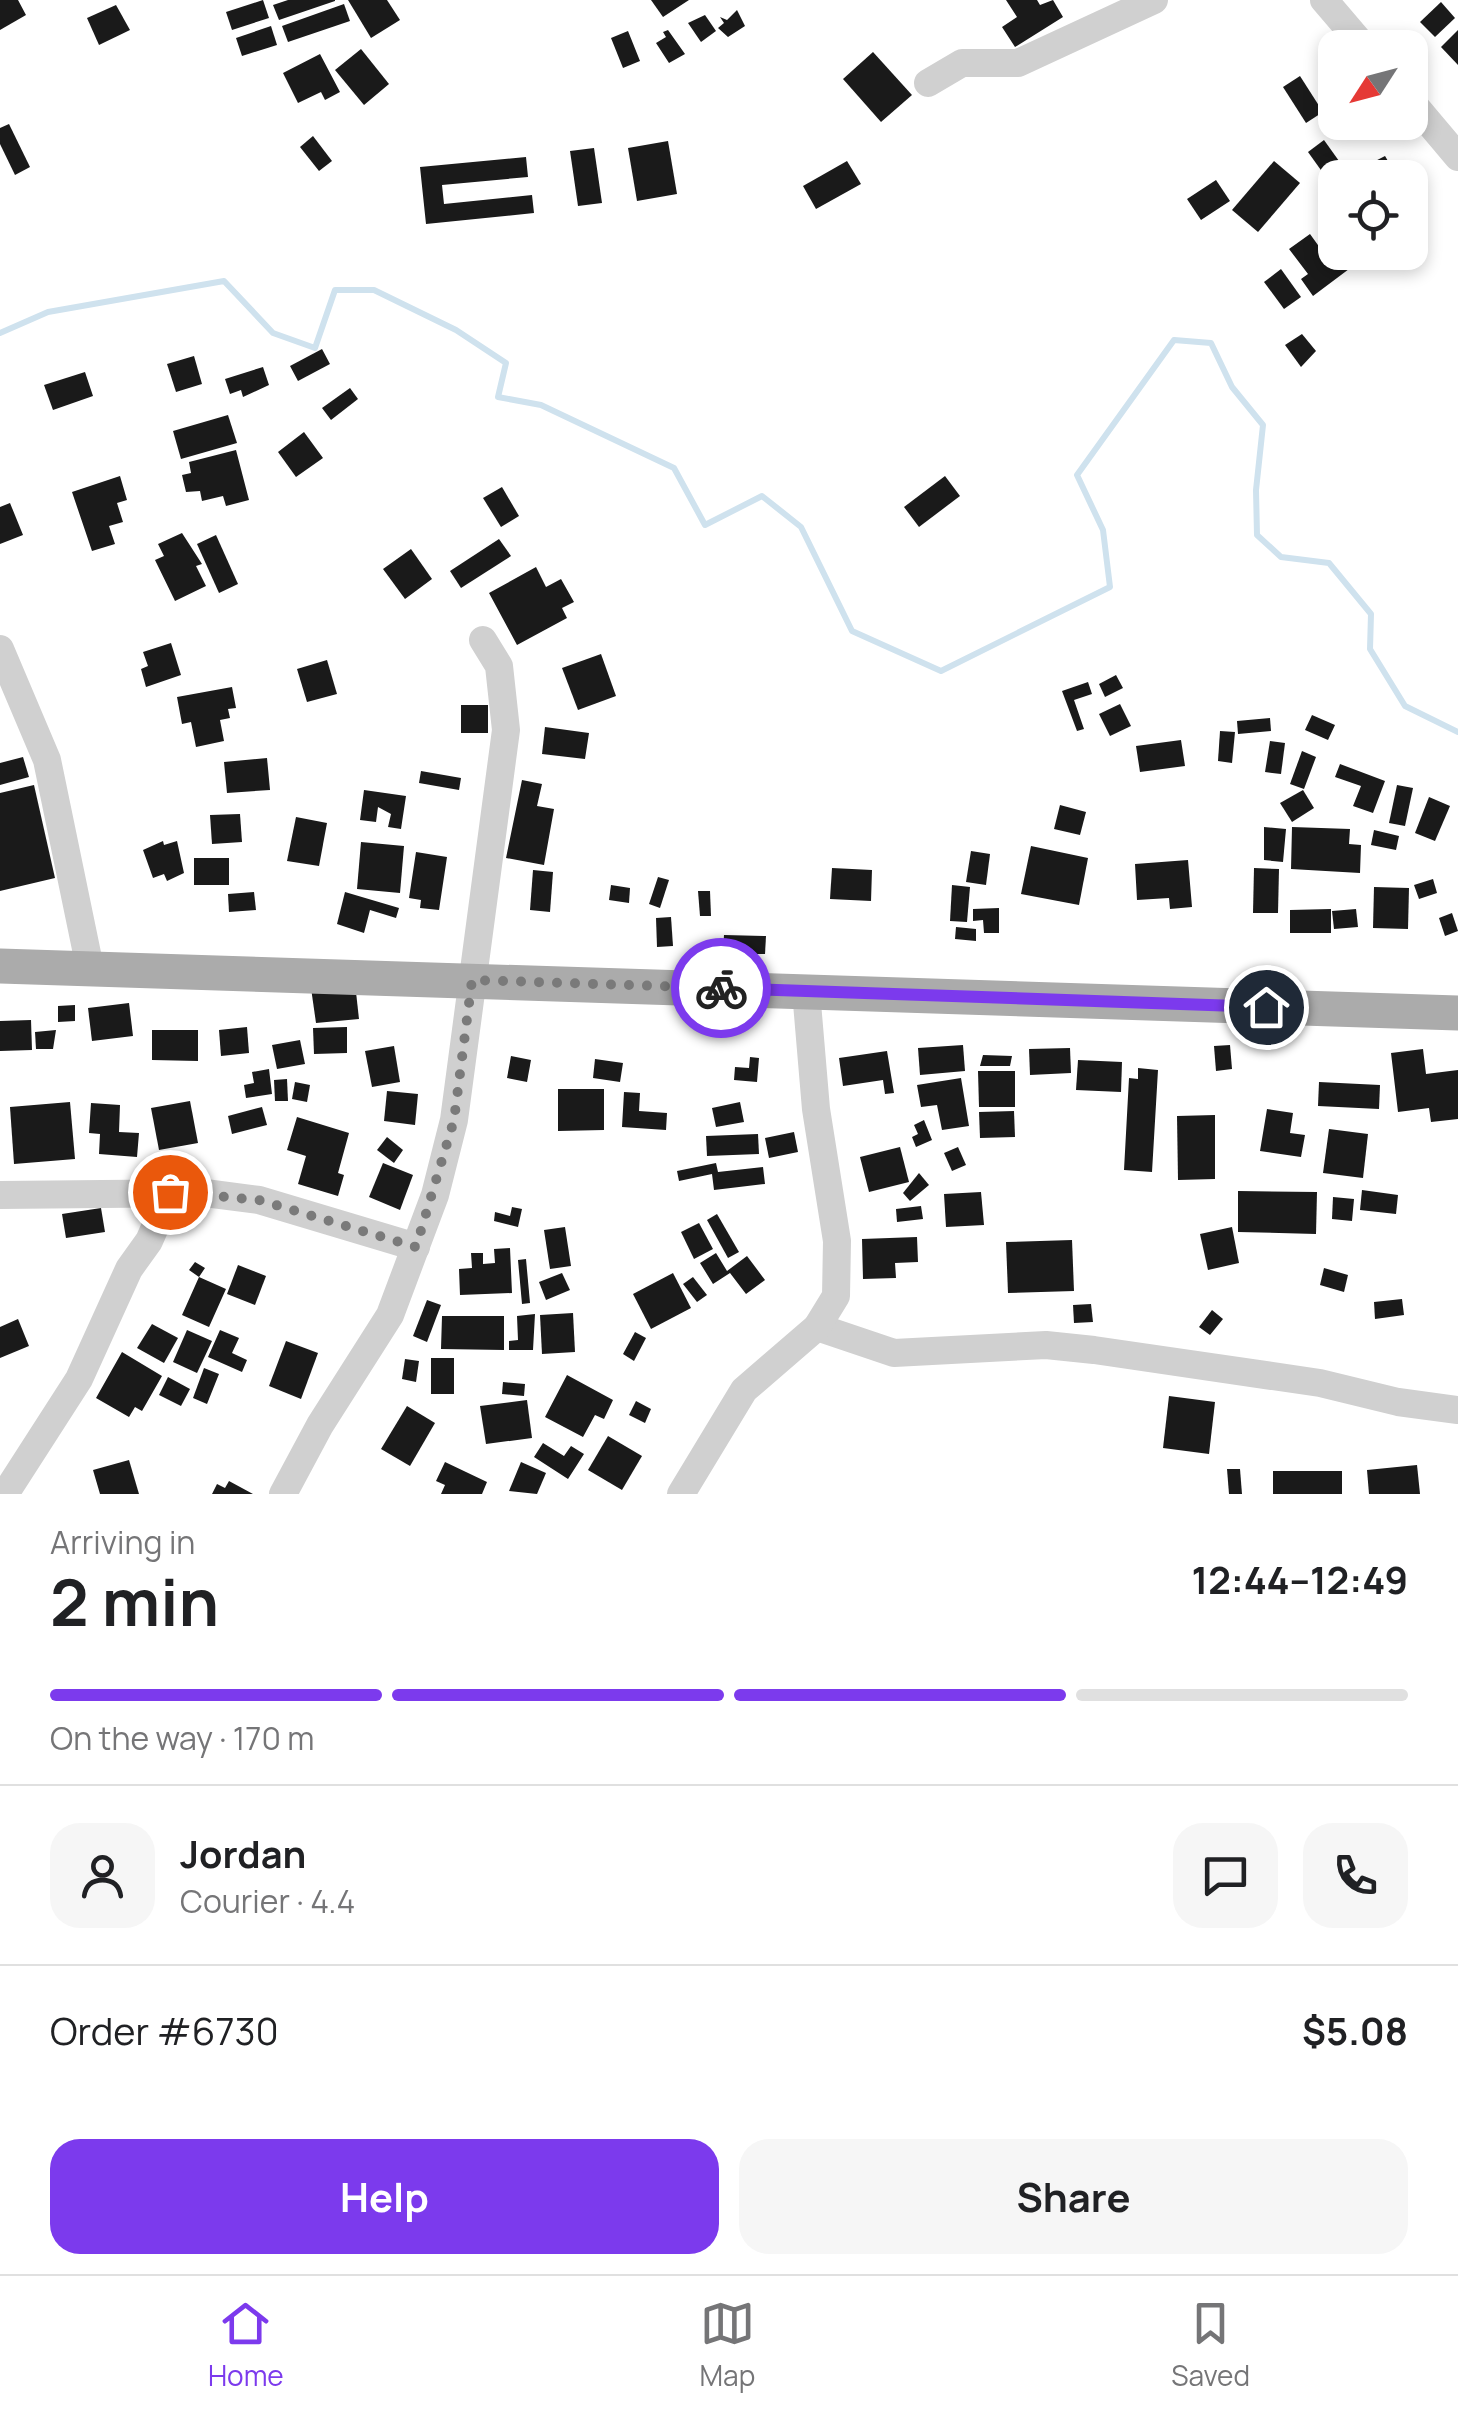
<!DOCTYPE html>
<html lang="en">
<head>
<meta charset="utf-8">
<style>
	body { margin:0; font-family:Manrope,sans-serif; background:#f6f6f6; color:#202124; height:100vh; display:flex; flex-direction:column; font-size:38px; white-space:nowrap }
	* { box-sizing:border-box; margin:0 }
	p { font-size:32px; color:#757577 }
	.icon { flex:none; width:55px; height:55px; fill:none; stroke:currentColor; stroke-width:2; stroke-linecap:round; stroke-linejoin:round }
	.map { position:relative; height:1494px; overflow:hidden }
	.drawer { display:flex; flex-direction:column; background:#fff; flex:1 }
	.drawer>* { flex:none }
	.needle { width:65px; rotate:234deg }
	.buttons { position:absolute; left:1318px; top:30px; display:grid; gap:20px }
	.buttons a { display:grid; place-items:center; width:110px; height:110px; border-radius:20px; background:#fff; box-shadow:0 5px 15px #0003; font-size:50px }
	.pin { position:absolute; display:grid; place-items:center; width:85px; height:85px; color:#fff; margin:-42px; border:5px solid #fff; border-radius:50%; box-shadow:0 2px 10px #0007 }
	.courier { position:absolute; display:grid; place-items:center; width:100px; height:100px; margin:-50px; border:8px solid #7c3aed; border-radius:50%; background:#fff; color:#222; box-shadow:0 2px 12px #0007 }
	.overview em { font-style:normal; font-weight:700 }
	.overview div { display:flex; flex-direction:column-reverse }
	.overview { display:flex; align-items:center; justify-content:space-between; height:170px; padding:0 50px }
	h1 { font-size:65px; font-weight:700; line-height:75px }
	.bar { display:grid; grid-template-columns:repeat(4,1fr); gap:15px 10px; align-content:center; height:120px; padding:0 50px }
	.bar i { height:12px; border-radius:8px; background:#e0e0e0 }
	.bar .selected { background:#7c3aed }
	.bar p { grid-column:span 4 }
	.line { display:flex; align-items:center; gap:25px; padding:0 50px; border-top:2px solid #e0e0e0 }
	.line div { flex:1 }
	.round { display:grid; place-items:center; flex:none; width:105px; height:105px; border-radius:30px; background:#f6f6f6 }
	.action { display:flex; gap:20px; margin-top:auto; padding:20px 50px }
	.action a { flex:1; height:115px; border-radius:30px; background:#7c3aed; color:#fff; font-size:40px; font-weight:700; line-height:115px; text-align:center }
	.action a+a { background:#f6f6f6; color:#202124 }
	.tabs { display:flex; justify-content:space-around; align-items:center; height:140px; border-top:2px solid #e0e0e0; background:#fff; font-size:28px; color:#757577 }
	.tabs a { display:grid; justify-items:center; gap:5px }
	.tabs .selected { color:#7c3aed }
	.map>svg:first-child { display:block }
	.lines { fill:none; stroke-linecap:round; stroke-linejoin:round }
	.stream { stroke:#cfe2ee; stroke-width:6 }
	.building { fill:#1a1a1a }
	.minor { stroke:#d0d0d0; stroke-width:28 }
	.major { stroke:#ababab; stroke-width:35 }
	.done { stroke:#7a7a7a; stroke-width:10; stroke-dasharray:0 18 }
	.route { stroke:#7c3aed; stroke-width:12 }
</style>
</head>
<body>
<div class="map">
<svg width="1458" height="1494" viewBox="0 0 1458 1494">
	<rect width="100%" height="100%" fill="#fff"/>
	<g class="lines">
		<path class="stream" d="M0 333 48 312 224 281 273 333 315 348 335 290H374L456 330 506 363 498 397 541 405 674 468 705 525 762 496 801 527 852 631 941 671 1110 587 1103 530 1077 475 1174 340 1211 343 1232 387 1263 425 1256 490 1257 535 1281 557 1329 563 1371 614 1370 649 1405 706 1458 732"/>
	</g>
	<g class="building">
		<path d="M0 0H18L26 15 0 30Z"/>
		<path d="M263 0 269 18 232 30 226 12Z"/>
		<path d="M288 0H335V1L279 20 273 5Z"/>
		<path d="M348 0H387L400 20 371 38Z"/>
		<path d="M651 0H689L663 17Z"/>
		<path d="M1006 0H1037L1040 5 1053 0 1063 17 1015 47 1002 27 1017 17Z"/>
		<path d="M1441 2 1455 18 1435 37 1420 22Z"/>
		<path d="M344 4 350 21 288 42 282 26Z"/>
		<path d="M116 5 130 30 99 45 87 18Z"/>
		<path d="M737 10 745 26 728 37 718 28 724 23 720 17 727 20Z"/>
		<path d="M705 15 716 31 701 42 688 23Z"/>
		<path d="M271 26 277 45 242 56 236 38Z"/>
		<path d="M668 30 685 54 669 63 656 43 666 37 663 32Z"/>
		<path d="M1458 30V65L1441 47Z"/>
		<path d="M628 31 640 61 623 68 611 38Z"/>
		<path d="M361 49 389 84 364 105 335 70Z"/>
		<path d="M873 52 912 95 881 122 843 79Z"/>
		<path d="M320 54 340 92 325 100 321 92 298 103 283 73Z"/>
		<path d="M1300 76 1323 112 1306 123 1283 87Z"/>
		<path d="M9 124 30 167 15 175 0 144V128Z"/>
		<path d="M313 136 332 161 319 171 300 147Z"/>
		<path d="M1324 140 1339 161 1323 173 1308 152Z"/>
		<path d="M668 141 677 194 637 201 628 148Z"/>
		<path d="M594 148 602 203 578 206 570 151Z"/>
		<path d="M1385 156 1391 166 1369 178H1357L1354 172Z"/>
		<path d="M526 157 528 177 442 185 444 204 532 195 534 213 426 224 420 167Z"/>
		<path d="M847 161 861 184 816 209 803 186Z"/>
		<path d="M1274 161 1300 183 1258 232 1232 210Z"/>
		<path d="M1216 180 1230 201 1201 220 1187 199Z"/>
		<path d="M1310 234 1328 259 1336 252 1349 269 1313 296 1301 279 1308 274 1289 249Z"/>
		<path d="M1281 269 1301 297 1284 309 1264 282Z"/>
		<path d="M1302 334 1316 351 1301 367 1285 345Z"/>
		<path d="M322 349 330 364 298 381 290 366Z"/>
		<path d="M194 356 202 384 176 392 167 364Z"/>
		<path d="M263 367 269 385 243 397 241 390 230 394 225 379Z"/>
		<path d="M85 372 93 396 53 410 44 385Z"/>
		<path d="M350 388 358 399 331 420 322 408Z"/>
		<path d="M228 415 237 443 181 459 173 431Z"/>
		<path d="M304 432 323 458 296 477 278 452Z"/>
		<path d="M236 450 249 500 226 506 223 496 202 501 200 491 186 492 182 475 191 473 189 462Z"/>
		<path d="M120 476 127 500 117 503 123 522 109 526 115 544 92 551 72 492Z"/>
		<path d="M945 476 960 496 919 527 904 507Z"/>
		<path d="M502 487 519 516 501 527 483 498Z"/>
		<path d="M10 503 23 535 0 544V507Z"/>
		<path d="M182 533 202 564 196 566 206 586 175 601 155 560 164 556 158 544Z"/>
		<path d="M216 535 238 584 219 593 197 544Z"/>
		<path d="M499 539 511 556 461 588 450 571Z"/>
		<path d="M411 549 432 579 405 599 383 569Z"/>
		<path d="M536 567 546 587 561 579 574 602 562 608 567 618 517 645 489 593Z"/>
		<path d="M171 643 181 675 146 687 141 669 148 666 143 652Z"/>
		<path d="M601 654 616 696 578 710 562 668Z"/>
		<path d="M327 660 337 694 307 702 297 669Z"/>
		<path d="M1116 675 1123 688 1105 697 1099 684Z"/>
		<path d="M1088 682 1092 694 1074 700 1084 729 1077 731 1062 691Z"/>
		<path d="M232 687 236 708 228 709 230 718 220 720 224 741 196 747 191 722 182 724 177 697Z"/>
		<path d="M1120 704 1131 726 1110 736 1099 714Z"/>
		<rect x="461" y="705" width="27" height="28"/>
		<path d="M1312 715 1335 725 1328 740 1305 730Z"/>
		<path d="M1270 718 1271 731 1238 734 1237 721Z"/>
		<path d="M545 727 589 733 585 759 542 754Z"/>
		<path d="M1220 731 1235 732 1232 763 1218 761Z"/>
		<path d="M1181 740 1185 766 1140 772 1136 746Z"/>
		<path d="M1270 741 1285 743 1281 774 1265 772Z"/>
		<path d="M1302 751 1316 757 1304 789 1290 784Z"/>
		<path d="M23 757 29 777 0 785V763Z"/>
		<path d="M267 758 270 790 227 793 224 762Z"/>
		<path d="M1340 764 1385 781 1373 813 1353 806 1361 786 1335 777Z"/>
		<path d="M421 771 461 778 459 790 419 783Z"/>
		<path d="M522 780 542 784 537 806 554 809 544 865 506 858Z"/>
		<path d="M34 785 55 878 0 891V793Z"/>
		<path d="M1397 785 1413 788 1405 826 1389 823Z"/>
		<path d="M364 790 406 796 401 829 388 827 391 814 378 807 376 822 360 820Z"/>
		<path d="M1303 790 1314 808 1292 822 1280 803Z"/>
		<path d="M1429 797 1450 806 1435 841 1415 833Z"/>
		<path d="M1060 805 1086 812 1080 835 1054 829Z"/>
		<path d="M240 814 242 842 212 844 210 815Z"/>
		<path d="M296 817 327 823 319 866 287 861Z"/>
		<path d="M1264 827 1286 829 1283 862 1264 860Z"/>
		<path d="M1292 827 1350 829 1349 844 1361 845 1360 873 1291 869Z"/>
		<path d="M1374 830 1399 836 1396 850 1371 845Z"/>
		<path d="M163 841 164 845 177 841 184 873 167 881 164 874 153 878 143 850Z"/>
		<path d="M361 842 404 846 400 893 357 889Z"/>
		<path d="M1031 846 1088 858 1079 905 1021 894Z"/>
		<path d="M971 851 990 854 986 885 966 882Z"/>
		<path d="M416 852 447 857 439 910 420 908 421 900 409 898Z"/>
		<rect x="194" y="858" width="35" height="27"/>
		<path d="M1188 860 1192 907 1170 909 1169 898 1137 900 1135 864Z"/>
		<path d="M832 868 872 870 871 901 830 899Z"/>
		<path d="M1254 868 1279 869 1278 913H1253Z"/>
		<path d="M533 870 553 872 550 912 530 910Z"/>
		<path d="M658 877 669 880 660 908 649 904Z"/>
		<path d="M1433 879 1437 893 1419 899 1414 885Z"/>
		<path d="M611 885 630 888 629 903 609 900Z"/>
		<path d="M952 885 970 887 967 922 950 921Z"/>
		<path d="M1374 887 1409 888 1408 929 1373 928Z"/>
		<path d="M698 891H710L711 916H700Z"/>
		<path d="M254 892 256 910 229 912 228 894Z"/>
		<path d="M345 892 399 908 396 918 370 910 364 933 337 924Z"/>
		<path d="M999 908V933H984L983 920 973 921V909Z"/>
		<path d="M1331 909V933H1290V910Z"/>
		<path d="M1356 909 1358 927 1334 929 1332 911Z"/>
		<path d="M1452 913 1458 931 1445 936 1439 918Z"/>
		<path d="M671 917 673 946 657 947 656 918Z"/>
		<path d="M956 927 976 929V941L955 939Z"/>
		<path d="M724 935 766 936 765 954H723Z"/>
		<path d="M355 983 359 1019 316 1023 311 988Z"/>
		<path d="M129 1003 133 1036 92 1041 88 1008Z"/>
		<path d="M75 1005V1021L58 1022V1006Z"/>
		<path d="M31 1020 32 1050 0 1051V1021Z"/>
		<path d="M247 1027 249 1053 221 1056 219 1030Z"/>
		<path d="M347 1027V1053L314 1054 313 1028Z"/>
		<path d="M56 1030 53 1049H36L35 1032Z"/>
		<path d="M152 1030H198V1061L152 1060Z"/>
		<path d="M300 1040 305 1064 277 1069 272 1045Z"/>
		<path d="M963 1045 965 1071 920 1075 918 1048Z"/>
		<path d="M1230 1045 1232 1069 1216 1071 1214 1046Z"/>
		<path d="M394 1046 400 1082 372 1087 365 1051Z"/>
		<path d="M1070 1048 1071 1073 1030 1075 1029 1049Z"/>
		<path d="M1423 1049 1426 1074 1458 1070V1119L1431 1122 1429 1108 1398 1112 1391 1053Z"/>
		<path d="M887 1051 894 1093 885 1094 883 1080 843 1086 839 1058Z"/>
		<path d="M983 1055 1012 1056 1010 1066H980Z"/>
		<path d="M511 1056 531 1060 527 1082 507 1078Z"/>
		<path d="M750 1057 759 1058 757 1082 734 1080 735 1067 749 1068Z"/>
		<path d="M595 1059 623 1063 620 1082 593 1078Z"/>
		<path d="M1078 1060 1122 1062 1121 1092 1076 1090Z"/>
		<path d="M1138 1068 1158 1070 1152 1172 1124 1170 1129 1078 1138 1079Z"/>
		<path d="M269 1069 272 1094 246 1098 244 1085 254 1083 252 1072Z"/>
		<path d="M978 1071H1015V1107H979Z"/>
		<path d="M961 1078 969 1126 942 1130 937 1105 921 1107 917 1085Z"/>
		<path d="M287 1079 288 1101H275L274 1080Z"/>
		<path d="M295 1082 310 1085 307 1102 292 1099Z"/>
		<path d="M1319 1082 1380 1085 1379 1109 1318 1106Z"/>
		<path d="M558 1089H604V1130L558 1131Z"/>
		<path d="M387 1091 418 1094 415 1125 384 1121Z"/>
		<path d="M624 1092 640 1093 639 1111 667 1113 666 1130 622 1127Z"/>
		<path d="M190 1101 198 1143 159 1150 151 1108Z"/>
		<path d="M70 1102 75 1159 14 1164 10 1107Z"/>
		<path d="M740 1102 744 1122 716 1127 712 1108Z"/>
		<path d="M91 1103 120 1105 119 1132 139 1133 137 1157 99 1154 100 1134 89 1133Z"/>
		<path d="M262 1107 267 1125 232 1134 228 1116Z"/>
		<path d="M1267 1109 1293 1113 1290 1133 1305 1135 1301 1157 1260 1151Z"/>
		<path d="M1014 1111 1015 1137 980 1138 979 1112Z"/>
		<path d="M1215 1115V1179L1178 1180 1177 1116Z"/>
		<path d="M297 1117 349 1133 338 1173 344 1175 338 1196 298 1184 306 1156 287 1150Z"/>
		<path d="M924 1120 932 1140 916 1147 912 1137 918 1134 914 1125Z"/>
		<path d="M1329 1129 1368 1134 1363 1178 1323 1173Z"/>
		<path d="M794 1132 798 1152 769 1158 765 1138Z"/>
		<path d="M758 1134 759 1154 707 1156 706 1136Z"/>
		<path d="M387 1137 403 1150 394 1163 377 1150Z"/>
		<path d="M900 1147 909 1182 869 1192 860 1157Z"/>
		<path d="M958 1147 966 1165 952 1171 944 1153Z"/>
		<path d="M383 1163 413 1175 400 1210 369 1197Z"/>
		<path d="M716 1163 718 1172 763 1167 765 1184 714 1190 712 1174 679 1181 677 1171Z"/>
		<path d="M919 1173 929 1185 910 1201 903 1193Z"/>
		<path d="M1362 1190 1398 1195 1396 1214 1360 1210Z"/>
		<path d="M1238 1191 1317 1192 1316 1234 1238 1232Z"/>
		<path d="M981 1192 984 1225 946 1227 944 1194Z"/>
		<path d="M1333 1197 1354 1199 1352 1221 1332 1219Z"/>
		<path d="M921 1206 923 1219 897 1222 896 1209Z"/>
		<path d="M512 1207 522 1209 518 1227 494 1221 495 1212 510 1216Z"/>
		<path d="M101 1208 105 1232 66 1238 62 1214Z"/>
		<path d="M717 1214 739 1252 728 1258 707 1220Z"/>
		<path d="M699 1223 713 1249 694 1259 681 1232Z"/>
		<path d="M565 1227 571 1266 550 1269 544 1230Z"/>
		<path d="M1232 1227 1239 1263 1208 1270 1200 1234Z"/>
		<path d="M917 1237 918 1262 895 1263 896 1278 863 1279 862 1239Z"/>
		<path d="M1072 1240 1074 1291 1008 1293 1006 1242Z"/>
		<path d="M510 1248 512 1293 460 1295 459 1269 472 1268 471 1253H483V1264L495 1263 494 1249Z"/>
		<path d="M716 1253 727 1271 747 1256 765 1280 746 1294 730 1273 713 1284 700 1263Z"/>
		<path d="M526 1259 530 1303 522 1304 518 1260Z"/>
		<path d="M195 1262 205 1268 199 1277 226 1289 209 1327 182 1315 199 1277 189 1270Z"/>
		<path d="M238 1265 266 1276 255 1305 227 1294Z"/>
		<path d="M1324 1268 1348 1275 1344 1292 1320 1285Z"/>
		<path d="M562 1273 570 1290 546 1300 539 1282Z"/>
		<path d="M673 1273 691 1308 651 1329 633 1294Z"/>
		<path d="M693 1277 707 1295 697 1302 683 1284Z"/>
		<path d="M1402 1299 1404 1315 1375 1319 1374 1302Z"/>
		<path d="M427 1300 441 1305 427 1342 413 1336Z"/>
		<path d="M1091 1304 1093 1322 1074 1323 1073 1305Z"/>
		<path d="M1212 1310 1223 1319 1210 1335 1199 1327Z"/>
		<path d="M573 1313 575 1352 542 1354 540 1315Z"/>
		<path d="M535 1314 533 1350H509V1341L518 1340 517 1316Z"/>
		<path d="M442 1316H504V1350L441 1349Z"/>
		<path d="M18 1319 29 1346 0 1358V1327Z"/>
		<path d="M152 1324 178 1338 164 1363 137 1348Z"/>
		<path d="M187 1330 212 1341 197 1373 173 1362Z"/>
		<path d="M220 1330 239 1338 232 1353 247 1360 242 1372 208 1357Z"/>
		<path d="M635 1332 646 1338 634 1361 623 1354Z"/>
		<path d="M286 1341 318 1353 301 1399 269 1386Z"/>
		<path d="M122 1352 162 1376 142 1411 135 1407 129 1417 96 1398Z"/>
		<rect x="431" y="1358" width="23" height="36"/>
		<path d="M405 1359 419 1361 416 1382 402 1379Z"/>
		<path d="M204 1368 219 1374 207 1404 193 1398Z"/>
		<path d="M567 1375 613 1400 604 1419 595 1415 583 1437 545 1417Z"/>
		<path d="M168 1377 190 1389 181 1406 159 1395Z"/>
		<path d="M503 1382 525 1384 524 1396 502 1394Z"/>
		<path d="M1169 1396 1215 1402 1209 1454 1163 1448Z"/>
		<path d="M527 1400 532 1438 486 1444 480 1406Z"/>
		<path d="M636 1401 651 1409 645 1423 629 1415Z"/>
		<path d="M407 1406 435 1423 410 1466 381 1449Z"/>
		<path d="M608 1436 642 1456 622 1490 588 1470Z"/>
		<path d="M543 1443 564 1456 571 1446 584 1454 568 1479 534 1457Z"/>
		<path d="M129 1460 139 1494H100L93 1470Z"/>
		<path d="M445 1462 487 1482 482 1494H441L445 1485 436 1481Z"/>
		<path d="M521 1462 546 1473 537 1494 509 1491Z"/>
		<path d="M1417 1465 1420 1494H1369L1367 1470Z"/>
		<path d="M1227 1469H1240L1242 1494H1229Z"/>
		<rect x="1273" y="1471" width="69" height="23"/>
		<path d="M229 1481 253 1494H212L217 1484 225 1488Z"/>
	</g>
	<g class="lines">
		<g class="minor">
			<path d="M1324 0 1365 48"/>
			<path d="M928 83 962 63H1018L1154 0"/>
			<path d="M1410 100 1458 157"/>
			<path d="M0 649 47 760 90 968"/>
			<path d="M0 1195 205 1193 259 1200 416 1247"/>
			<path d="M817 1327 894 1353 1046 1345 1094 1350 1320 1383 1398 1402 1458 1410"/>
			<path d="M5 1494 79 1379 129 1269 149 1241 170 1193"/>
			<path d="M283 1494 320 1425 390 1315 435 1195 454 1120 506 730 499 666 483 640"/>
			<path d="M681 1494 744 1390 817 1327 836 1296 837 1241 816 1109 806 991"/>
		</g>
		<path class="major" d="M0 966 1458 1013"/>
	</g>
	<g class="lines">
		<path class="done" d="M170 1192 259 1200 416 1247 454 1120 472 980 721 988"/>
		<path class="route" d="M721 988 1266 1007"/>
	</g>
</svg>
<div class="buttons">
<a><svg class="needle" viewBox="-14 -14 28 28"><path d="M0-13l5 13h-10z" fill="#e53935"/><path d="M0 13l5-13h-10z" fill="#757577"/></svg></a>
<a><svg class="icon" aria-label="locate" viewBox="0 0 24 24"><circle cx="12" cy="12" r="6"/><path d="M12 2v4M12 18v4M2 12h4M18 12h4"/></svg></a>
</div>
<div class="pin" style="left:170px;top:1192px;background:#ea580c"><svg class="icon" aria-label="bag" viewBox="0 0 24 24"><path d="M5 8h14l-1 12H6zM9 8a3 3 0 0 1 6 0"/></svg></div>
<div class="pin" style="left:1266px;top:1007px;background:#1f2937"><svg class="icon" aria-label="home" viewBox="0 0 24 24"><path d="M3 11l9-7 9 7M6 9v11h12V9"/></svg></div>
<div class="courier" style="left:721px;top:988px"><svg class="icon" aria-label="bike" viewBox="0 0 24 24"><circle cx="6" cy="16" r="4"/><circle cx="18" cy="16" r="4"/><path d="M6 16l4-8h5l3 8M10 8l3 8H6M13 5h3"/></svg></div>
</div>
<section class="drawer">
<div class="overview"><div><h1>2 min</h1><p>Arriving in</p></div><em>12:44–12:49</em></div>
<div class="bar"><i class="selected"></i><i class="selected"></i><i class="selected"></i><i></i><p>On the way · 170 m</p></div>
<div class="line" style="height:180px"><a class="round"><svg class="icon" aria-label="person" viewBox="0 0 24 24"><circle cx="12" cy="8" r="4"/><path d="M4 21q1-7 8-7t8 7"/></svg></a><div><b>Jordan</b><p>Courier · 4.4</p></div><a class="round"><svg class="icon" aria-label="chat" viewBox="0 0 24 24"><path d="M4 5h16v11H9l-5 4z"/></svg></a><a class="round"><svg class="icon" aria-label="phone" viewBox="0 0 24 24"><path d="M5 4h4l2 5-3 2q2 4 5 5l2-3 5 2v4C11 20 4 13 5 4z"/></svg></a></div>
<div class="line" style="height:130px"><div>Order #6730</div><b>$5.08</b></div>
<div class="action"><a>Help</a><a>Share</a></div>
</section>
<nav class="tabs">
<a class="selected"><svg class="icon" aria-label="home" viewBox="0 0 24 24"><path d="M3 11l9-7 9 7M6 9v11h12V9"/></svg>Home</a>
<a><svg class="icon" aria-label="map" viewBox="0 0 24 24"><path d="M3 6l6-2 6 2 6-2v14l-6 2-6-2-6 2zM9 4v14M15 6v14"/></svg>Map</a>
<a><svg class="icon" aria-label="saved" viewBox="0 0 24 24"><path d="M7 4h10v16l-5-4-5 4z"/></svg>Saved</a>
</nav>
</body>
</html>
